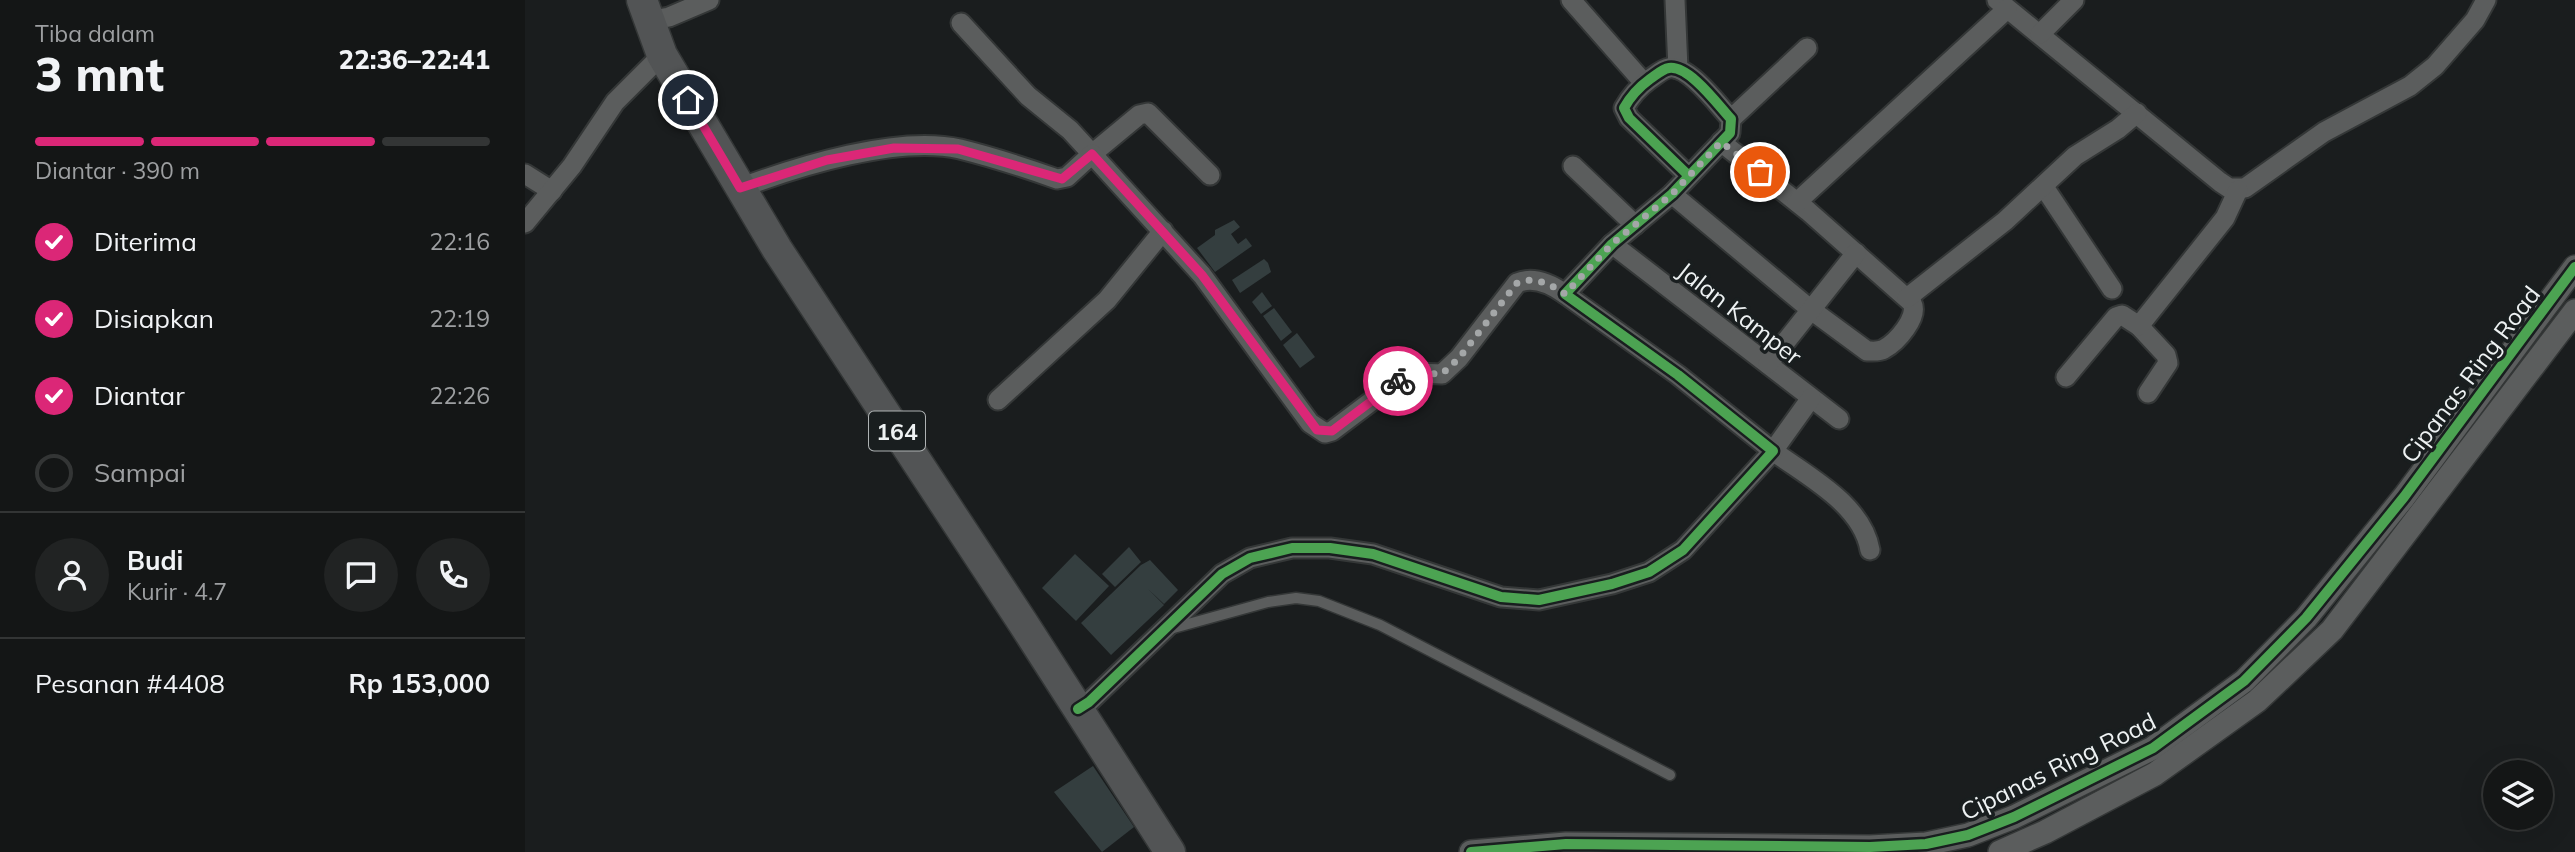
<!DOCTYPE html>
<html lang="id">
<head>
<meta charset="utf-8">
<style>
	body { margin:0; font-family:Mulish,sans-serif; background:#212323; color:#f1f3f6; height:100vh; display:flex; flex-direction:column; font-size:26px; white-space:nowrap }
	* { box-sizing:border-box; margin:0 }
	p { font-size:23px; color:#9d9fa1 }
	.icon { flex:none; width:38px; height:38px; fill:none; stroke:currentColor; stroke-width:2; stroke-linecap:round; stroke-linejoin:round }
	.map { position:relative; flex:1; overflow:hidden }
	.sheet { display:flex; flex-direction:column; background:#141616; width:525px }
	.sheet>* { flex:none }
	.tools { position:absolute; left:1958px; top:760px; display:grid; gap:14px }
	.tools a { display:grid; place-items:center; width:70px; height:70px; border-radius:50%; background:#141616; box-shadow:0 7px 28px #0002,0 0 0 2px #333535; font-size:35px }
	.pin { position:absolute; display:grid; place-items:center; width:60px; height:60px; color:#fff; margin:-30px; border:4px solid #fff; border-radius:50%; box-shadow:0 2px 7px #0007 }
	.courier { position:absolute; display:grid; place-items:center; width:70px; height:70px; margin:-35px; border:5px solid #db2777; border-radius:50%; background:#fff; color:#222; box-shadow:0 2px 9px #0007 }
	.head em { font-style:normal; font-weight:800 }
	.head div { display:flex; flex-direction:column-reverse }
	.head { display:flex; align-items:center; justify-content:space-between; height:119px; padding:0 35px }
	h1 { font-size:46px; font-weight:800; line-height:52px }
	.bar { display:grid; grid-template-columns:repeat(4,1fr); gap:10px 7px; align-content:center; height:84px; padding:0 35px }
	.bar i { height:9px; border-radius:5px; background:#333535 }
	.bar .selected { background:#db2777 }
	.bar p { grid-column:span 4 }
	.line { display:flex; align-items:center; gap:18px; padding:0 35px; border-top:2px solid #333535 }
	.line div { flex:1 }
	.round { display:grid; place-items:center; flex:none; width:74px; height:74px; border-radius:37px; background:#212323 }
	ol { padding:0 35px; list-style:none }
	li { display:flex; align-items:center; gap:21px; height:77px }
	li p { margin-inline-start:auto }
	li .icon { padding:7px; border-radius:50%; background:#db2777; color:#fff; stroke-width:4 }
	li:last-child { color:#9d9fa1 }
	li i { width:38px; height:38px; border:4px solid #333535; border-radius:50% }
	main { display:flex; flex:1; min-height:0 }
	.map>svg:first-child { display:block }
	.building { fill:#343e3f }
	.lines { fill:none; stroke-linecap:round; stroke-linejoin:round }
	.service-casing { stroke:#343737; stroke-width:13 }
	.minor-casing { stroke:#343737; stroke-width:23 }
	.tertiary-casing { stroke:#343737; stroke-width:26 }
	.primary-casing { stroke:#343737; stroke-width:33 }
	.service { stroke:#5b5d5d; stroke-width:10 }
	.minor { stroke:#5b5d5d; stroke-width:19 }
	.tertiary { stroke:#5b5d5d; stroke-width:23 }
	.primary { stroke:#525455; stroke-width:30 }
	.cycleway-casing { stroke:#191e1f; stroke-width:15 }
	.cycleway { stroke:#4ca352; stroke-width:10 }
	.done { stroke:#a4a7a8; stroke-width:7; stroke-dasharray:0 12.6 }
	.route { stroke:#db2777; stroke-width:9 }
	.labels { text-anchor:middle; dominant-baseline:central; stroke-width:7; stroke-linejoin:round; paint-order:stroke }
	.shield { fill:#191e1f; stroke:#aeb2b3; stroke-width:2 }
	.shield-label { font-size:23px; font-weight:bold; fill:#eef2f3 }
	.street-label { font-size:24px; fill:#eef2f3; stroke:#191e1f }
</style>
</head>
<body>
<main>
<section class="sheet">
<div class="head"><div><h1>3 mnt</h1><p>Tiba dalam</p></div><em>22:36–22:41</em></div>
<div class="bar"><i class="selected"></i><i class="selected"></i><i class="selected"></i><i></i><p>Diantar · 390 m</p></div>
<ol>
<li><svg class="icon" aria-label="check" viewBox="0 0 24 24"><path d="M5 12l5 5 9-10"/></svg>Diterima<p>22:16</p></li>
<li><svg class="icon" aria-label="check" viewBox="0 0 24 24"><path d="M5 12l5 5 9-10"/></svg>Disiapkan<p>22:19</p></li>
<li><svg class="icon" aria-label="check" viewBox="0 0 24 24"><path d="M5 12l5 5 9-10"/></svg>Diantar<p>22:26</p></li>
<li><i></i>Sampai</li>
</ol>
<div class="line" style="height:126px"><a class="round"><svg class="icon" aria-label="person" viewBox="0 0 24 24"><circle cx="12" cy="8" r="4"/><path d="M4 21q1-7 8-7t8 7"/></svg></a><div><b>Budi</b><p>Kurir · 4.7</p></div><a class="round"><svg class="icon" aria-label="chat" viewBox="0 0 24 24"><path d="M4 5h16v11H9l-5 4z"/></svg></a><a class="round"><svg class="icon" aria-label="phone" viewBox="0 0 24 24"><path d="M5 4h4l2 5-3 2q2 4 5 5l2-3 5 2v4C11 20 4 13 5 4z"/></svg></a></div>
<div class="line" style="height:91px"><div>Pesanan #4408</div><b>Rp 153,000</b></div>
</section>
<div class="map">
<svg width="2050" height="852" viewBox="0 0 2050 852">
	<rect width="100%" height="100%" fill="#1a1d1e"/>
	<g class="building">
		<path d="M709 220 715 227 706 234 713 244 721 238 727 246 690 272 672 248 690 235V230Z"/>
		<path d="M739 259 743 263 746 272 715 293 707 280Z"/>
		<path d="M737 292 747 306 736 314 727 302Z"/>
		<path d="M749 308 767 332 756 341 738 316Z"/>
		<path d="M772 333 790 357 775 368 758 345Z"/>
		<path d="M604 547 616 562 590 587 577 574Z"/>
		<path d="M550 554 584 586 551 621 517 588Z"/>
		<path d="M625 560 653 590 639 604 623 589 639 605 586 655 556 623 616 565Z"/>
		<path d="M568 766 609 827 577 852 529 792Z"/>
	</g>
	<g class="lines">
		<defs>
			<path id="service" d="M645 629 743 602 771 598 794 601 855 625 1145 775"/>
			<g id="minor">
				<path d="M1046 0 1119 83"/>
				<path d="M1150 0 1153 69"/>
				<path d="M1472 0 1695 182 1704 188H1720L1799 132 1885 86 1910 66 1950 20 1961 0"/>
				<path d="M123 21 144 17 184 0"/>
				<path d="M436 23 503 96 545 130 567 154 614 115 623 113 685 175"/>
				<path d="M1515 34 1549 0"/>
				<path d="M1206 119 1282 48"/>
				<path d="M1048 166 1110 225"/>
				<path d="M0 174 27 191"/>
				<path d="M1519 187 1587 289"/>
				<path d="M215 188C274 166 373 135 435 149 467 157 501 168 532 179L542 177 567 154 677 275 785 423 800 433 807 431 880 376 890 373 917 374 934 358 992 283C1008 276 1026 284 1040 294"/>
				<path d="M1147 194 1285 309 1342 351C1348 351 1354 352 1359 349 1372 342 1394 317 1387 303L1283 211 1196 142"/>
				<path d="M1272 202 1482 9"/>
				<path d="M0 223 47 166 90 102 137 55"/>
				<path d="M1087 244 1314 419"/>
				<path d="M1382 298 1480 221 1550 156 1593 129 1612 113"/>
				<path d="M1614 326 1641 355 1643 363 1623 393"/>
				<path d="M1243 364 1331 253"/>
				<path d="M1541 377 1591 317 1597 315 1614 326 1700 218 1713 190"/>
				<path d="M1286 398 1248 451C1282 476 1337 504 1345 550"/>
				<path d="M473 400 582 300 638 231"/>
				<path d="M553 709 564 702 697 574 725 558 767 548H805L848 554 976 597 1014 600 1087 584 1124 572 1158 550 1248 451 1153 375 1040 294 1087 244 1147 194 1205 133 1206 119C1193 105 1164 65 1144 68 1137 69 1130 76 1125 79 1114 87 1105 97 1099 108L1104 118 1163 175"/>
			</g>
			<g id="tertiary">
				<path d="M946 852 1041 844 1345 847 1401 844 1443 835 1489 817 1628 748 1719 681 1781 618 1879 497 2050 267"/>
				<path d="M1475 852 1520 832 1630 774 1732 701 1807 630 2050 311"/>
			</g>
			<path id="primary" d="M117 0 137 55 252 249 498 623 645 852"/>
		</defs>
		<use href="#service" class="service-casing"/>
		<use href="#minor" class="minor-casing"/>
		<use href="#tertiary" class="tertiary-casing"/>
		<use href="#primary" class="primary-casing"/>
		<use href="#service" class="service"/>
		<use href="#minor" class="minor"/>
		<use href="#tertiary" class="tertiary"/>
		<use href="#primary" class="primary"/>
		<defs>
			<g id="cycleway">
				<path d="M553 709 564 702 697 574 725 558 767 548H805L848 554 976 597 1014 600 1087 584 1124 572 1158 550 1248 451 1153 375 1040 294 1087 244 1147 194 1205 133 1206 119C1193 105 1164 65 1144 68 1137 69 1130 76 1125 79 1114 87 1105 97 1099 108L1104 118 1163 175"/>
				<path d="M946 852 1041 844 1345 847 1401 844 1443 835 1489 817 1628 748 1719 681 1781 618 1879 497 2050 267"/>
			</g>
		</defs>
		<use href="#cycleway" class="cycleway-casing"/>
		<use href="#cycleway" class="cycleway"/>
	</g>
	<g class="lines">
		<path class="done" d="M873 381 890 373 917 374 934 358 992 283C1008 276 1026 284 1040 294L1087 244 1147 194 1196 142 1235 172"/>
		<path class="route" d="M163 100 215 188 302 160 369 148 433 149 537 179 567 154 677 275 792 430 807 431 873 381"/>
	</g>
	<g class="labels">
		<rect class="shield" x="344" y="411.5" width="56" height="39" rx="5"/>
		<g class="shield-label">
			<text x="372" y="431">164</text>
		</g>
		<g class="street-label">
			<text transform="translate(1215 313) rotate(38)">Jalan Kamper</text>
			<text transform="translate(1945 374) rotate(-53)">Cipanas Ring Road</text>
			<text transform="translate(1533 766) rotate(-26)">Cipanas Ring Road</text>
		</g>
	</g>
</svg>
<div class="tools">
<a><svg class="icon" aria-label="layers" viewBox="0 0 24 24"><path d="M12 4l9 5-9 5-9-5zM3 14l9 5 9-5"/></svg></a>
</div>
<div class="pin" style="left:1235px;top:172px;background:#ea580c"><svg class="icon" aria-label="bag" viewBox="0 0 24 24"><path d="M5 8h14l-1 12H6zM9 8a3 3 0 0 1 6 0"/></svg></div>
<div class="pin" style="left:163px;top:100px;background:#1f2937"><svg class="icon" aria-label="home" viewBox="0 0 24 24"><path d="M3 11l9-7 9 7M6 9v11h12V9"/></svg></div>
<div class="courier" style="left:873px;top:381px"><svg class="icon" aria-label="bike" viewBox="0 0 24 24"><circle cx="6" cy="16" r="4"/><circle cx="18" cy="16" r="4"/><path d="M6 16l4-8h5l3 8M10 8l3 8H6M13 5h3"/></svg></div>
</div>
</main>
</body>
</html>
